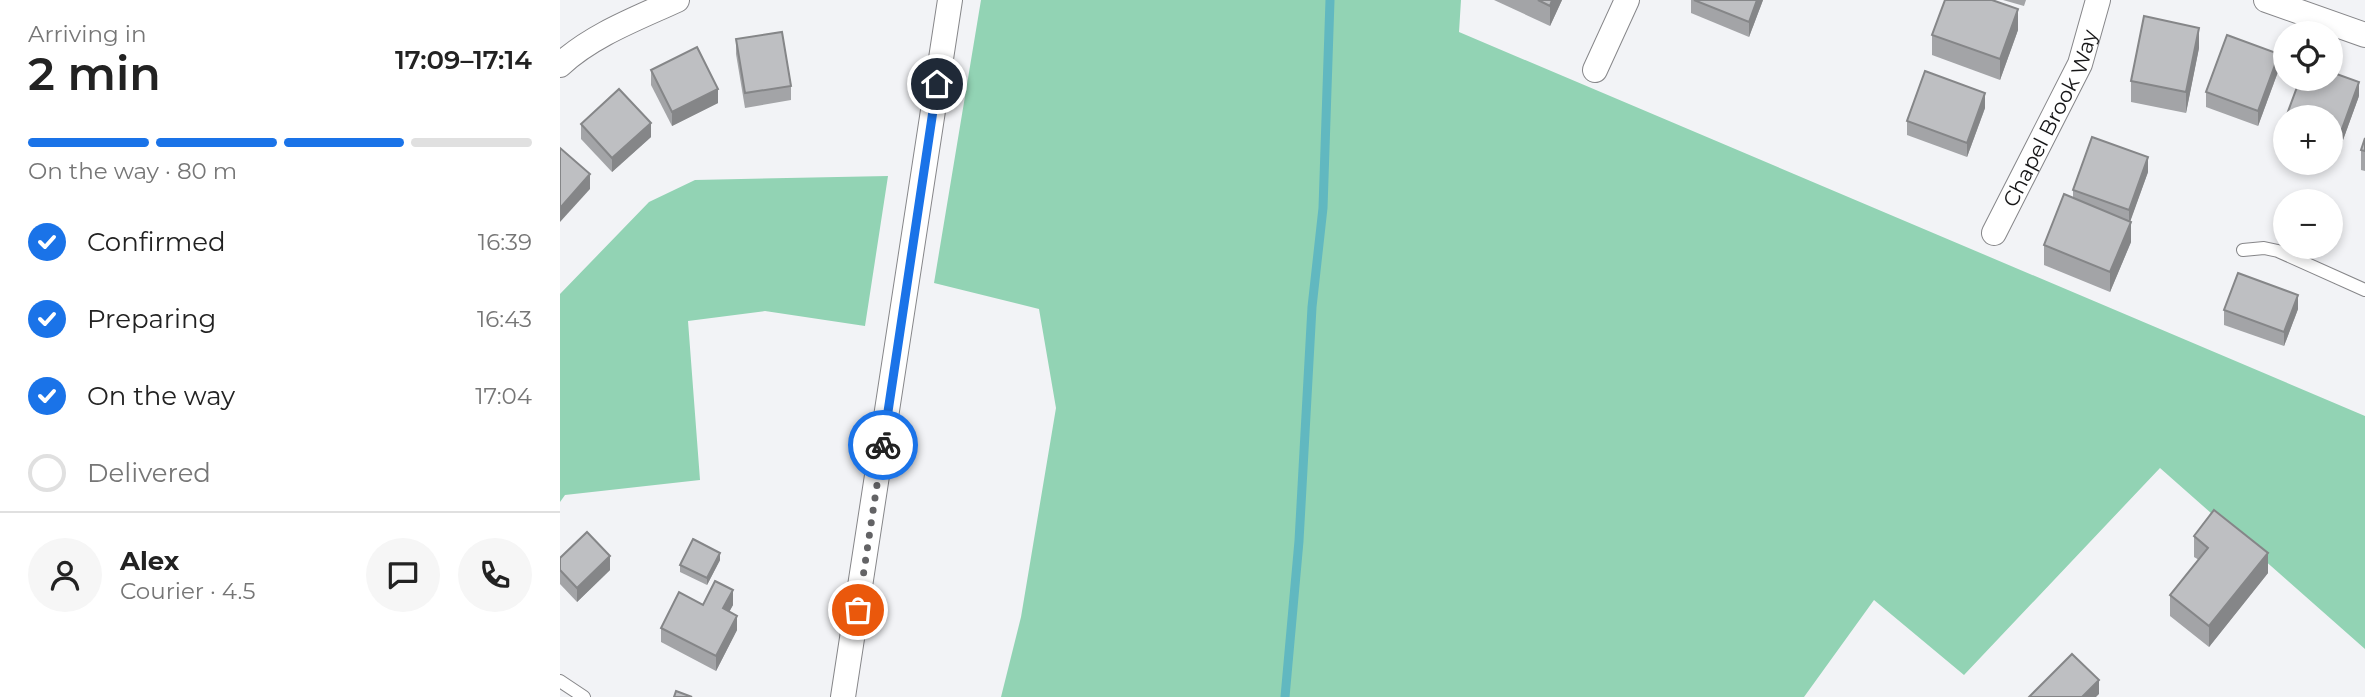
<!DOCTYPE html>
<html lang="en">
<head>
<meta charset="utf-8">
<style>
	body { margin:0; font-family:Montserrat,sans-serif; background:#f6f6f6; color:#222; height:100vh; display:flex; flex-direction:column; font-size:26px; white-space:nowrap }
	* { box-sizing:border-box; margin:0 }
	p { font-size:23px; color:#767676 }
	.icon { flex:none; width:38px; height:38px; fill:none; stroke:currentColor; stroke-width:2; stroke-linecap:round; stroke-linejoin:round }
	.map { position:relative; flex:1; overflow:hidden }
	.side { display:flex; flex-direction:column; background:#fff; width:560px }
	.side>* { flex:none }
	.tools { position:absolute; left:1713px; top:21px; display:grid; gap:14px }
	.tools a { display:grid; place-items:center; width:70px; height:70px; border-radius:50%; background:#fff; box-shadow:0 4px 10px #0003; font-size:35px }
	.pin { position:absolute; display:grid; place-items:center; width:60px; height:60px; color:#fff; margin:-30px; border:4px solid #fff; border-radius:50%; box-shadow:0 2px 7px #0007 }
	.courier { position:absolute; display:grid; place-items:center; width:70px; height:70px; margin:-35px; border:5px solid #1a73e8; border-radius:50%; background:#fff; color:#222; box-shadow:0 2px 9px #0007 }
	.head em { font-style:normal; font-weight:600 }
	.head div { display:flex; flex-direction:column-reverse }
	.head { display:flex; align-items:center; justify-content:space-between; height:119px; padding:0 28px }
	h1 { font-size:46px; font-weight:600; line-height:52px }
	.bar { display:grid; grid-template-columns:repeat(4,1fr); gap:10px 7px; align-content:center; height:84px; padding:0 28px }
	.bar i { height:9px; border-radius:5px; background:#e0e0e0 }
	.bar .selected { background:#1a73e8 }
	.bar p { grid-column:span 4 }
	.line { display:flex; align-items:center; gap:18px; padding:0 28px; border-top:2px solid #e0e0e0 }
	.line div { flex:1 }
	.round { display:grid; place-items:center; flex:none; width:74px; height:74px; border-radius:37px; background:#f6f6f6 }
	ol { padding:0 28px; list-style:none }
	li { display:flex; align-items:center; gap:21px; height:77px }
	li p { margin-inline-start:auto }
	li .icon { padding:7px; border-radius:50%; background:#1a73e8; color:#fff; stroke-width:4 }
	li:last-child { color:#767676 }
	li i { width:38px; height:38px; border:4px solid #e0e0e0; border-radius:50% }
	main { display:flex; flex:1; min-height:0 }
	.map>svg:first-child { display:block }
	.green { fill:#92d3b4 }
	.lines { fill:none; stroke-linecap:round; stroke-linejoin:round }
	.stream { stroke:#61b8c0; stroke-width:9 }
	.lane-casing { stroke:#868689; stroke-width:14 }
	.street-casing { stroke:#868689; stroke-width:26 }
	.lane { stroke:#fff; stroke-width:12 }
	.street { stroke:#fff; stroke-width:24 }
	.wall { fill:#a3a4a7 }
	.shaded-wall { fill:#858688 }
	.building { fill:#bebfc2; stroke:#858688; stroke-width:2 }
	.done { stroke:#636365; stroke-width:7; stroke-dasharray:0 12.6 }
	.route { stroke:#1a73e8; stroke-width:9 }
	.labels { text-anchor:middle; dominant-baseline:central; stroke-width:5; stroke-linejoin:round; paint-order:stroke }
	.street-label { font-size:21px; fill:#161617; stroke:#f2f3f6 }
</style>
</head>
<body>
<main>
<section class="side">
<div class="head"><div><h1>2 min</h1><p>Arriving in</p></div><em>17:09–17:14</em></div>
<div class="bar"><i class="selected"></i><i class="selected"></i><i class="selected"></i><i></i><p>On the way · 80 m</p></div>
<ol>
<li><svg class="icon" aria-label="check" viewBox="0 0 24 24"><path d="M5 12l5 5 9-10"/></svg>Confirmed<p>16:39</p></li>
<li><svg class="icon" aria-label="check" viewBox="0 0 24 24"><path d="M5 12l5 5 9-10"/></svg>Preparing<p>16:43</p></li>
<li><svg class="icon" aria-label="check" viewBox="0 0 24 24"><path d="M5 12l5 5 9-10"/></svg>On the way<p>17:04</p></li>
<li><i></i>Delivered</li>
</ol>
<div class="line" style="height:126px"><a class="round"><svg class="icon" aria-label="person" viewBox="0 0 24 24"><circle cx="12" cy="8" r="4"/><path d="M4 21q1-7 8-7t8 7"/></svg></a><div><b>Alex</b><p>Courier · 4.5</p></div><a class="round"><svg class="icon" aria-label="chat" viewBox="0 0 24 24"><path d="M4 5h16v11H9l-5 4z"/></svg></a><a class="round"><svg class="icon" aria-label="phone" viewBox="0 0 24 24"><path d="M5 4h4l2 5-3 2q2 4 5 5l2-3 5 2v4C11 20 4 13 5 4z"/></svg></a></div>
</section>
<div class="map">
<svg width="1805" height="697" viewBox="0 0 1805 697">
	<rect width="100%" height="100%" fill="#f2f3f6"/>
	<g class="green">
		<path d="M421 0H901L899 32 1805 416V649L1600 468 1404 675 1314 600 1244 697H441L461 617 496 408 479 309 374 283Z"/>
		<path d="M328 176 305 326 205 311 128 321 140 480 5 495 0 502V294L89 202 135 180Z"/>
	</g>
	<g class="lines">
		<path class="stream" d="M725 697 739 541 752 307 763 208 770 0"/>
		<defs>
			<g id="lane">
				<path d="M1683 250 1704 248 1718 251 1805 290"/>
				<path d="M0 681 24 697"/>
			</g>
			<g id="street">
				<path d="M1706 0 1805 35"/>
				<path d="M0 65C32 35 78 18 117 0"/>
				<path d="M1035 70 1067 0"/>
				<path id="s1" d="M1434 233 1520 64 1538 0"/>
				<path d="M283 697 390 0"/>
			</g>
		</defs>
		<use href="#lane" class="lane-casing"/>
		<use href="#street" class="street-casing"/>
		<use href="#lane" class="lane"/>
		<use href="#street" class="street"/>
	</g>
	<g class="wall">
		<path d="M934 0H1002L990 26Z"/>
		<path d="M1131 0H1203L1189 37 1131 13Z"/>
		<path d="M1443 0H1466L1464 6Z"/>
		<path d="M1458 30 1440 80 1372 55V35Z"/>
		<path d="M176 39 231 86V100L185 108 176 54Z"/>
		<path d="M1639 48 1626 113 1571 102V81Z"/>
		<path d="M1719 69 1698 126 1646 107V92Z"/>
		<path d="M91 70 158 103 112 126 91 85Z"/>
		<path d="M1799 96 1779 151 1771 148V117Z"/>
		<path d="M1425 108 1407 157 1347 135V121Z"/>
		<path d="M21 124 91 137 52 172 21 139Z"/>
		<path d="M1805 138V171L1801 170V150Z"/>
		<path d="M1588 172 1570 221 1571 242 1550 292 1484 265V245L1513 198V190Z"/>
		<path d="M1738 309 1724 346 1664 325V310Z"/>
		<path d="M1634 536 1708 573 1649 647 1610 616V595L1639 560 1634 557Z"/>
		<path d="M0 558 50 570 17 602 0 584Z"/>
		<path d="M160 560 147 585 120 572V565Z"/>
		<path d="M143 605H173L169 612 177 630 156 671 101 642V628Z"/>
	</g>
	<g class="shaded-wall">
		<path d="M992 0H1002L990 26V6Z"/>
		<path d="M1197 0H1203L1189 37V22Z"/>
		<path d="M1458 9V30L1440 80V59Z"/>
		<path d="M1639 28V48L1626 113V92Z"/>
		<path d="M1719 54V69L1698 126V111Z"/>
		<path d="M1799 82V96L1779 151V137Z"/>
		<path d="M158 89V103L112 126V112Z"/>
		<path d="M1425 93V108L1407 157V143Z"/>
		<path d="M91 123V137L52 172V158Z"/>
		<path d="M1588 157V172L1569 225V210Z"/>
		<path d="M30 174V189L0 222V208Z"/>
		<path d="M1571 222V242L1550 292V272Z"/>
		<path d="M1738 295V309L1724 346V332Z"/>
		<path d="M160 553V560L147 585V578Z"/>
		<path d="M1708 553V573L1649 647V626Z"/>
		<path d="M50 556V570L17 602V588Z"/>
		<path d="M173 590V605L163 623V608Z"/>
		<path d="M177 616V630L156 671V656Z"/>
		<path d="M1539 680V694L1536 697H1522Z"/>
	</g>
	<g class="building">
		<path d="M978 0H992L990 6Z"/>
		<path d="M1134 0H1197L1189 22Z"/>
		<path d="M1385 0H1432L1458 9 1440 59 1372 35Z"/>
		<path d="M1584 16 1639 28 1626 92 1571 81Z"/>
		<path d="M222 32 231 86 185 93 176 39Z"/>
		<path d="M1667 35 1719 54 1698 111 1646 92Z"/>
		<path d="M137 47 158 89 112 112 91 70Z"/>
		<path d="M1365 71 1425 93 1407 143 1347 121Z"/>
		<path d="M1771 72 1799 82 1779 137 1771 134V117H1726L1740 79H1771Z"/>
		<path d="M59 89 91 123 52 158 21 124Z"/>
		<path d="M1532 137 1588 157 1569 210 1513 190Z"/>
		<path d="M1805 138V151L1801 150Z"/>
		<path d="M0 148 30 174 0 208Z"/>
		<path d="M1504 194 1571 222 1550 272 1484 245Z"/>
		<path d="M1678 273 1738 295 1724 332 1664 310Z"/>
		<path d="M1654 510 1708 553 1649 626 1610 595 1648 548 1634 536Z"/>
		<path d="M27 532 50 556 17 588 0 570V558Z"/>
		<path d="M133 539 160 553 147 578 120 565Z"/>
		<path d="M155 581 173 590 163 608 177 616 156 656 101 628 119 592 143 605Z"/>
		<path d="M1512 654 1539 680 1522 697H1469Z"/>
		<path d="M116 691 132 697H114Z"/>
	</g>
	<g class="lines">
		<path class="done" d="M298 610 323 445"/>
		<path class="route" d="M323 445 377 84"/>
	</g>
	<g class="labels">
		<g class="street-label">
			<text stroke="none"><textPath href="#s1" startOffset="128">Chapel Brook Way</textPath></text>
		</g>
	</g>
</svg>
<div class="tools">
<a><svg class="icon" aria-label="locate" viewBox="0 0 24 24"><circle cx="12" cy="12" r="6"/><path d="M12 2v4M12 18v4M2 12h4M18 12h4"/></svg></a>
<a>+</a>
<a>−</a>
</div>
<div class="pin" style="left:298px;top:610px;background:#ea580c"><svg class="icon" aria-label="bag" viewBox="0 0 24 24"><path d="M5 8h14l-1 12H6zM9 8a3 3 0 0 1 6 0"/></svg></div>
<div class="pin" style="left:377px;top:84px;background:#1f2937"><svg class="icon" aria-label="home" viewBox="0 0 24 24"><path d="M3 11l9-7 9 7M6 9v11h12V9"/></svg></div>
<div class="courier" style="left:323px;top:445px"><svg class="icon" aria-label="bike" viewBox="0 0 24 24"><circle cx="6" cy="16" r="4"/><circle cx="18" cy="16" r="4"/><path d="M6 16l4-8h5l3 8M10 8l3 8H6M13 5h3"/></svg></div>
</div>
</main>
</body>
</html>
